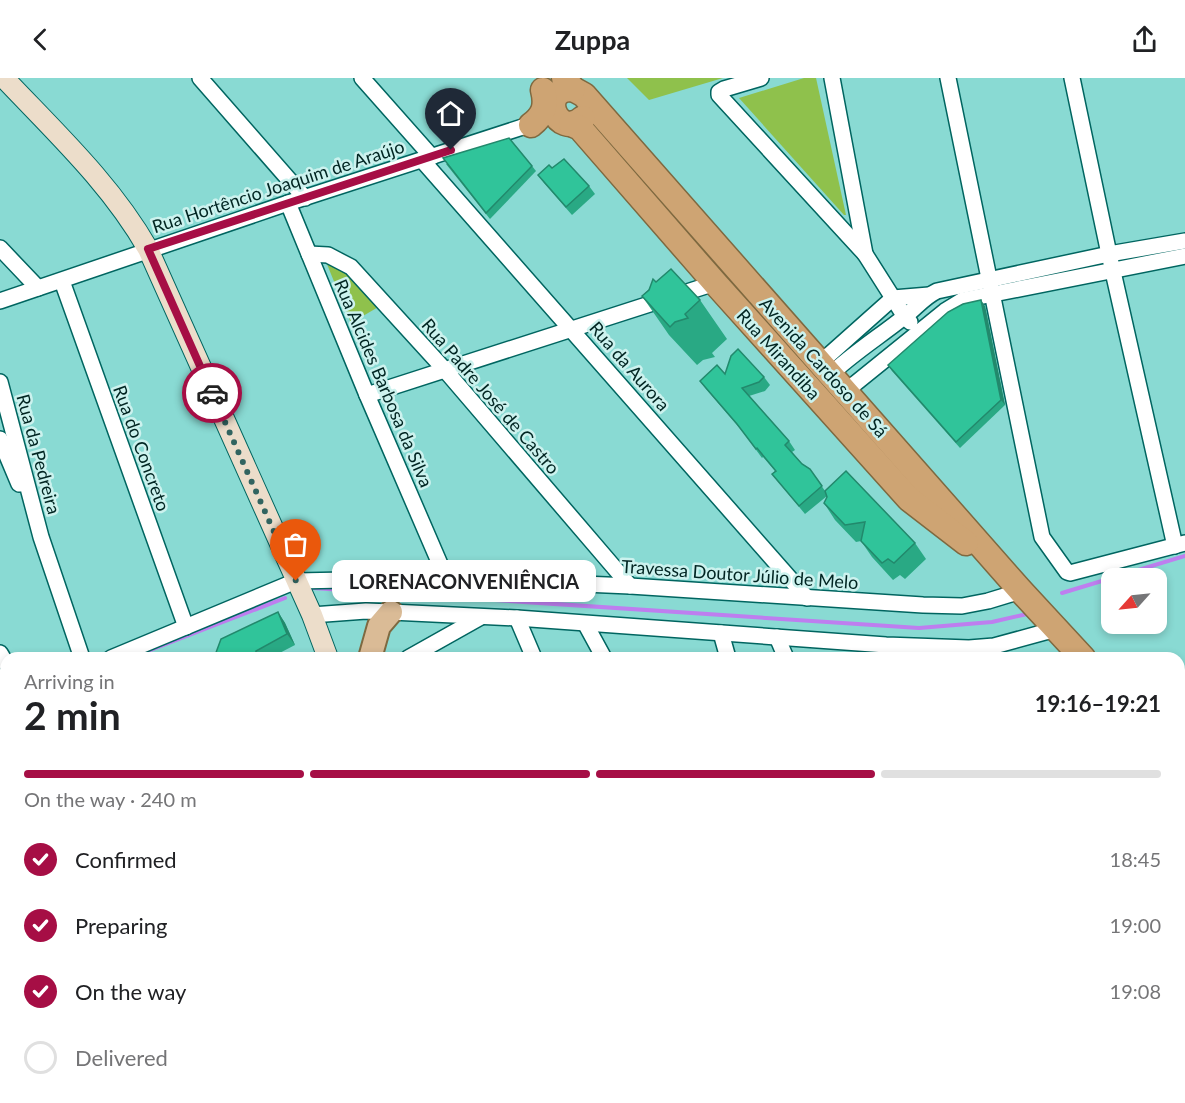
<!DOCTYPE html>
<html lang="en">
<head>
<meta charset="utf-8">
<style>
	body { margin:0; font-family:Lato,sans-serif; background:#f6f6f6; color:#202124; height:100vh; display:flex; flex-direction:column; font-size:22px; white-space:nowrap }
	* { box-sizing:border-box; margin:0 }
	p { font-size:20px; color:#757577 }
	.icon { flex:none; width:33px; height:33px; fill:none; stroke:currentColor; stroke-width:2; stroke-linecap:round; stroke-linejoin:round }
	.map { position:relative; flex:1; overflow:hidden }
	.details { position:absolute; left:0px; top:574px; width:1185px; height:452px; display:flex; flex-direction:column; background:#fff; border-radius:18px 18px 0 0; box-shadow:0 3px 9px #0003 }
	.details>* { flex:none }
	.needle { width:39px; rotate:243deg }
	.fabs { position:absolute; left:1101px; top:490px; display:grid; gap:12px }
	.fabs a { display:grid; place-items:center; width:66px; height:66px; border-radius:12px; background:#fff; box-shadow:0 3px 9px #0003; font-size:30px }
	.pin { position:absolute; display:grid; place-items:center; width:51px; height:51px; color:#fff; margin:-62px -26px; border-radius:50% 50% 50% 0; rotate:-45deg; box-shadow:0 0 6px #0007 }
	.pin .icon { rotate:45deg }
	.courier { position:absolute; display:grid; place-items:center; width:60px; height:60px; margin:-30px; border:4px solid #a60e45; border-radius:50%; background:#fff; color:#222; box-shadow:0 2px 8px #0007 }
	.bubble { position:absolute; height:42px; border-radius:12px; background:#fff; box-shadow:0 3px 9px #0003; font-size:20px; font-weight:700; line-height:42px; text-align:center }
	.overview em { font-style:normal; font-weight:700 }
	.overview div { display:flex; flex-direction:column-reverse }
	.overview { display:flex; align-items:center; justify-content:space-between; height:102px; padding:0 24px }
	h1 { font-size:39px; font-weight:700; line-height:45px }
	.bar { display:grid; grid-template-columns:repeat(4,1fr); gap:9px 6px; align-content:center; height:72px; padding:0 24px }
	.bar i { height:8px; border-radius:4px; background:#e0e0e0 }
	.bar .current { background:#a60e45 }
	.bar p { grid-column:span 4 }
	ol { padding:0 24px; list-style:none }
	li { display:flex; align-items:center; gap:18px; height:66px }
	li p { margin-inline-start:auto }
	li .icon { padding:6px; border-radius:50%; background:#a60e45; color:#fff; stroke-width:4 }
	li:last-child { color:#757577 }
	li i { width:33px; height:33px; border:3px solid #e0e0e0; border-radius:50% }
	header { display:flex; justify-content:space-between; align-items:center; height:78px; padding:0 24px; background:#fff; font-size:27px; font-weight:700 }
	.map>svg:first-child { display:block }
	.green { fill:#8fc14c }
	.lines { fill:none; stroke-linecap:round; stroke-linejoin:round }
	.stream { stroke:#be7eef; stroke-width:4 }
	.minor-casing { stroke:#006560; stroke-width:18 }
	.tertiary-casing { stroke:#006560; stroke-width:21 }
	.secondary-casing { stroke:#006560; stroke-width:22 }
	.primary-casing { stroke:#7e6940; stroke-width:26 }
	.trunk-casing { stroke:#7e6940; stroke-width:27 }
	.minor { stroke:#fff; stroke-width:15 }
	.tertiary { stroke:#fff; stroke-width:18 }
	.secondary { stroke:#ecddca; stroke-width:20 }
	.primary { stroke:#dabb96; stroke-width:22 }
	.trunk { stroke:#cea473; stroke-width:24 }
	.wall { fill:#29a984 }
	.shaded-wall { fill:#22896c }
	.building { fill:#30c49a; stroke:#22896c; stroke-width:1.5 }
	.done { stroke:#316460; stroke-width:6; stroke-dasharray:0 10.8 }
	.route { stroke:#a60e45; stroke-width:8 }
	.labels { text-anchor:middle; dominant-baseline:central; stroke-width:5; stroke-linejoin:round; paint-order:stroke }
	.street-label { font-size:18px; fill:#012522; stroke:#ccf2ee }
</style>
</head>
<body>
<header><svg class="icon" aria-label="back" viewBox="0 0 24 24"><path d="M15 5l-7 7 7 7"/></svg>Zuppa<svg class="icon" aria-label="share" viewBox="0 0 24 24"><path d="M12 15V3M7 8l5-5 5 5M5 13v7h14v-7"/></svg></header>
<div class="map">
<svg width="1185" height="1025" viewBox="0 0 1185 1025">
	<rect width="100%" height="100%" fill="#89dad3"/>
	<g class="green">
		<path d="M627 0H723L649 22Z"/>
		<path d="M804 0H816L846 137H844L739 20Z"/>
		<path d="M327 169 336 173 380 228 351 245 322 174Z"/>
	</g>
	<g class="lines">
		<g class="stream">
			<path d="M313 510 919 550 992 544 1027 536"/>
			<path d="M1062 515 1185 478"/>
			<path d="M148 573 285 520"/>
			<path d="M0 681H6"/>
		</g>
		<defs>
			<g id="minor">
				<path d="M200 0 305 120"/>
				<path d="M362 0 432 79"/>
				<path d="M761 0 724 11 719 14V17L865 176 905 239 910 244"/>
				<path d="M832 0 865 176"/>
				<path d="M948 0 1042 459 1067 494 1070 495 1185 465"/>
				<path d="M1072 0 1109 176 1175 468"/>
				<path d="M422 82 807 520"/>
				<path d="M288 125 367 317 446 500"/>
				<path d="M0 170 38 210"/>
				<path d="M309 176 328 177 351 189 445 292 630 508"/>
				<path d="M62 203 186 549"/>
				<path d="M0 223 288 125 538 44"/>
				<path d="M820 285 893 220 929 217"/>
				<path d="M830 297C853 275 879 259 904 239 915 231 924 219 937 213L1109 176 1185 163"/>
				<path d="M0 304 41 459 82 580"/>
				<path d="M846 313 945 233 963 222 1185 178"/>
				<path d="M367 317 715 205"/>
				<path d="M0 361 19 406"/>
				<path d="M312 537 366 533 391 534 517 540 886 567 969 570 994 568 1056 551"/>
				<path d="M517 540 534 580"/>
				<path d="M586 547 604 580"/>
				<path d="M721 555 728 580"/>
				<path d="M777 559 786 580"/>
				<path d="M0 575 6 585"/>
				<path d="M111 580 296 503 446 500 630 508 923 527 962 528 988 523 1021 513"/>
				<path d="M408 580 481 539"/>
				<path d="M0 629 6 627"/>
				<path d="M0 690H6"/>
				<path d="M1179 886 1185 884"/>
				<path d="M0 905 6 918"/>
				<path d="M54 1020 57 1025"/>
				<path d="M194 1020 196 1025"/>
				<path d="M415 1020 417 1025"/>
				<path d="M602 1020 605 1025"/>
				<path d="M739 1020 741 1025"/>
				<path d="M854 1020 855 1025"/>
				<path d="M933 1020 935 1025"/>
				<path d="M1035 1020 1036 1025"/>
				<path d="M1108 1020 1110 1025"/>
			</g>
			<path id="tertiary" d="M314 1020 316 1025"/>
			<path id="secondary" d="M4 0C55 54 111 106 148 171L312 537 328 580"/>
			<g id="primary">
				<path d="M370 580 379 548 391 534"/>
				<path d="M0 652 6 653"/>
				<path d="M0 669 6 670"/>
				<path d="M556 1020 558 1025"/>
			</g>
			<g id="trunk">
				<path d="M564 0 573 11 584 17 1021 513 1083 580"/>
				<path d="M573 11C537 10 556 63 583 40"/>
				<path d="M571 46 580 50 715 205 909 421 966 465"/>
				<path d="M531 47C544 37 547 28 543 12"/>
				<path d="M1179 687 1185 695"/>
			</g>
		</defs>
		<use href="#minor" class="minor-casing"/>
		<use href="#tertiary" class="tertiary-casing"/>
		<use href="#secondary" class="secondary-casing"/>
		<use href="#primary" class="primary-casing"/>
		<use href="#trunk" class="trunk-casing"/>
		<use href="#minor" class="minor"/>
		<use href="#tertiary" class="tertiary"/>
		<use href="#secondary" class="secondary"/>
		<use href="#primary" class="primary"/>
		<use href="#trunk" class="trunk"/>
	</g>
	<g class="wall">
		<path d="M446 86 532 88 536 93 490 141Z"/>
		<path d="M552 90 589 108 595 116 572 137 544 105 538 97Z"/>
		<path d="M656 204 700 222 727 261 712 275 715 279 703 282 697 287 669 257 642 218Z"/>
		<path d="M985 228 1005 327 960 370 892 293 888 287Z"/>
		<path d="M725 296 764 299 770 307 765 313 749 318 789 363 795 372 792 374 802 386 810 391 825 413 915 465 926 481 905 501 900 497 893 502 872 479 861 463 856 464 835 442 824 425 827 419V418L805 436 772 396 775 393 763 379 762 380 743 354 706 311 700 303Z"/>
		<path d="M278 534 285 545 295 567 270 580H214Z"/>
		<path d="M1185 792V851L1183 852 1179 845V795Z"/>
		<path d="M1179 901 1185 903V944L1179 942Z"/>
	</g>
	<g class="shaded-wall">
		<path d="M981 222 985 228 1005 327 1001 322Z"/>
		<path d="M278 534 285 545 295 567 287 556Z"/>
		<path d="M256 573 262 580H255Z"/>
	</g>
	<g class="building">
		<path d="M509 60 532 88 486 135 443 80Z"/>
		<path d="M564 81 589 108 566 129 538 97 549 87 552 90Z"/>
		<path d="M671 191 700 222 685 236 688 240 675 244 670 249 642 218 649 212 653 201 656 204Z"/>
		<path d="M981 222 1001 322 956 364 888 287 948 234 963 226Z"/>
		<path d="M738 271 764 299 759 304 742 310 789 363 785 367 802 386 810 391 822 408 799 428 772 396 776 393 757 370 756 371 737 346 700 303 717 287 725 296 731 278Z"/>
		<path d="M846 393 915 465 894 485 888 481 882 485 861 463 865 444 845 447 824 425 827 419 825 413Z"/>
		<path d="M278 534 287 556 256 573 255 580H214L221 561Z"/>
		<path d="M1185 792V840L1179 843V795Z"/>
		<path d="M1179 901 1185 903V935L1179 934Z"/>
		<path d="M1179 953 1185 960V1025H1147L1145 1020H1179Z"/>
	</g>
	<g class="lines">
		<path class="done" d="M212 315 296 503"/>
		<path class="route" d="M212 315 148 171 451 72"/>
	</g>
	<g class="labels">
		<g class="street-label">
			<text transform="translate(278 108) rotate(-18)">Rua Hortêncio Joaquim de Araújo</text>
			<text transform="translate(779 276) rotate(48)">Rua Mirandiba</text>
			<text transform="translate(630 288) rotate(49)">Rua da Aurora</text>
			<text transform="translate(824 289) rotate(48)">Avenida Cardoso de Sá</text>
			<text transform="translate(384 305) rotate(67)">Rua Alcides Barbosa da Silva</text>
			<text transform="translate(491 318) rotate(49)">Rua Padre José de Castro</text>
			<text transform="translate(142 370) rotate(70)">Rua do Concreto</text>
			<text transform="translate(39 376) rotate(75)">Rua da Pedreira</text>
			<text transform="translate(740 496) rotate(4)">Travessa Doutor Júlio de Melo</text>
		</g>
	</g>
</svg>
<div class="fabs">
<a><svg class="needle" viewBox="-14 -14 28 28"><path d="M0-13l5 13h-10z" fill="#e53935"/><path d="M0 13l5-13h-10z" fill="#757577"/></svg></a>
</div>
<div class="pin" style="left:296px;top:503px;background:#ea580c"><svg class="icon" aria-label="bag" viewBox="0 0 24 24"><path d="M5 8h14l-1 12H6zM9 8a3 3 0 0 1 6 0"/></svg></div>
<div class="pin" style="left:451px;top:72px;background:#1f2937"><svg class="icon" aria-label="home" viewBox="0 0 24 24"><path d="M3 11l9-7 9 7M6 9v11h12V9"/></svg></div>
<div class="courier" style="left:212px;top:315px"><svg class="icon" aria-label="car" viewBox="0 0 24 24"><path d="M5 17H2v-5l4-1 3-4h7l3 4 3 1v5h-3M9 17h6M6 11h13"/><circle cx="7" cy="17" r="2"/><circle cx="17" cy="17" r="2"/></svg></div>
<div class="bubble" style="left:332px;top:482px;width:264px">LORENACONVENIÊNCIA</div>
<section class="details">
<div class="overview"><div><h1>2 min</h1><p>Arriving in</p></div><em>19:16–19:21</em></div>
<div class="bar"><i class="current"></i><i class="current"></i><i class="current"></i><i></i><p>On the way · 240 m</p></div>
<ol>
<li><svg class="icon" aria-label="check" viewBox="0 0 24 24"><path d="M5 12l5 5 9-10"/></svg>Confirmed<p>18:45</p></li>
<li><svg class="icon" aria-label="check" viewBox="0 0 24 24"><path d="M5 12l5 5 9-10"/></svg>Preparing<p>19:00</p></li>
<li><svg class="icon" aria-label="check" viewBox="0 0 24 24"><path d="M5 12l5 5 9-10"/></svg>On the way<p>19:08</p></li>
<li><i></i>Delivered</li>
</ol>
</section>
</div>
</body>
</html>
